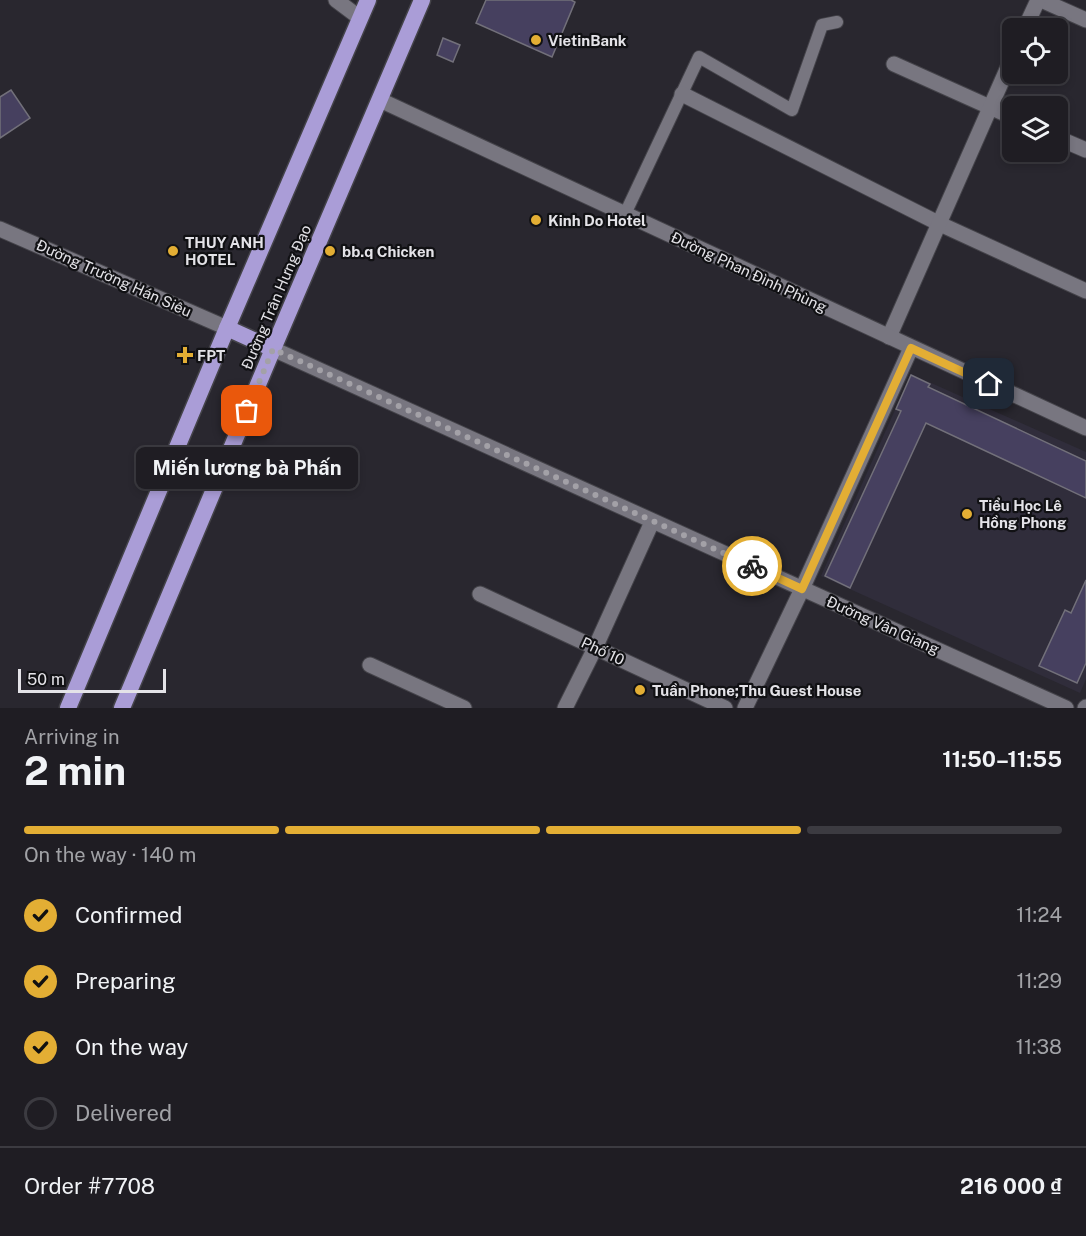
<!DOCTYPE html>
<html lang="en">
<head>
<meta charset="utf-8">
<style>
	body { margin:0; font-family:"Public Sans",sans-serif; background:#2c2a30; color:#f1f3f6; height:100vh; display:flex; flex-direction:column; font-size:22px; white-space:nowrap }
	* { box-sizing:border-box; margin:0 }
	p { font-size:20px; color:#a1a2a6 }
	.icon { flex:none; width:33px; height:33px; fill:none; stroke:currentColor; stroke-width:2; stroke-linecap:round; stroke-linejoin:round }
	.map { position:relative; height:708px; overflow:hidden }
	.sheet { display:flex; flex-direction:column; background:#1f1d23; flex:1 }
	.sheet>* { flex:none }
	.buttons { position:absolute; left:1002px; top:18px; display:grid; gap:12px }
	.buttons a { display:grid; place-items:center; width:66px; height:66px; border-radius:9px; background:#1f1d23; box-shadow:0 3px 9px #0003,0 0 0 2px #3c3b41; font-size:30px }
	.scale { position:absolute; left:18px; bottom:15px; width:148px; box-sizing:border-box; padding-left:6px; border:3px solid #e4e3e8; border-top:0; font-size:16px; line-height:21px; white-space:nowrap; color:#e4e3e8; -webkit-text-stroke:4px #111114; paint-order:stroke }
	.pin { position:absolute; display:grid; place-items:center; width:51px; height:51px; color:#fff; margin:-26px; border-radius:12px; box-shadow:0 3px 9px #0006 }
	.courier { position:absolute; display:grid; place-items:center; width:60px; height:60px; margin:-30px; border:4px solid #e3ae34; border-radius:50%; background:#fff; color:#222; box-shadow:0 2px 8px #0007 }
	.bubble { position:absolute; height:42px; border-radius:9px; background:#1f1d23; box-shadow:0 3px 9px #0003,0 0 0 2px #3c3b41; font-size:20px; font-weight:700; line-height:42px; text-align:center }
	.overview em { font-style:normal; font-weight:700 }
	.overview div { display:flex; flex-direction:column-reverse }
	.overview { display:flex; align-items:center; justify-content:space-between; height:102px; padding:0 24px }
	h1 { font-size:39px; font-weight:700; line-height:45px }
	.bar { display:grid; grid-template-columns:repeat(4,1fr); gap:9px 6px; align-content:center; height:72px; padding:0 24px }
	.bar i { height:8px; border-radius:4px; background:#3c3b41 }
	.bar .selected { background:#e3ae34 }
	.bar p { grid-column:span 4 }
	.line { display:flex; align-items:center; gap:15px; padding:0 24px; border-top:2px solid #3c3b41 }
	.line div { flex:1 }
	ol { padding:0 24px; list-style:none }
	li { display:flex; align-items:center; gap:18px; height:66px }
	li p { margin-inline-start:auto }
	li .icon { padding:6px; border-radius:50%; background:#e3ae34; color:#111; stroke-width:4 }
	li:last-child { color:#a1a2a6 }
	li i { width:33px; height:33px; border:3px solid #3c3b41; border-radius:50% }
	.map>svg:first-child { display:block }
	.built { fill:#302d3b }
	.building { fill:#46405f; stroke:#72707a; stroke-width:1.5 }
	.lines { fill:none; stroke-linecap:round; stroke-linejoin:round }
	.service-casing { stroke:#444349; stroke-width:14 }
	.minor-casing { stroke:#444349; stroke-width:17 }
	.tertiary-casing { stroke:#444349; stroke-width:17 }
	.trunk-casing { stroke:#444349; stroke-width:19 }
	.service { stroke:#787680; stroke-width:12 }
	.minor { stroke:#787680; stroke-width:15 }
	.tertiary { stroke:#787680; stroke-width:15 }
	.trunk { stroke:#aa9dd7; stroke-width:16 }
	.done { stroke:#a3a1a7; stroke-width:6; stroke-dasharray:0 10.8 }
	.route { stroke:#e3ae34; stroke-width:8 }
	.poi-dot { fill:#e3ae34; stroke:#111114; stroke-width:2 }
	.labels { text-anchor:middle; dominant-baseline:central; stroke-width:4.5; stroke-linejoin:round; paint-order:stroke }
	.poi-label { font-size:15px; font-weight:bold; fill:#e4e3e8; stroke:#111114; text-anchor:start }
	.street-label { font-size:15px; fill:#e4e3e8; stroke:#111114 }
</style>
</head>
<body>
<div class="map">
<svg width="1086" height="708" viewBox="0 0 1086 708">
	<rect width="100%" height="100%" fill="#29272f"/>
	<path class="built" d="M911 374 1086 452V679L1080 693 821 576Z"/>
	<g class="building">
		<path d="M486 0H571L575 2 552 57 476 23Z"/>
		<path d="M443 38 460 45 453 62 437 55Z"/>
		<path d="M11 90 30 118 0 138V97Z"/>
		<path d="M911 375 930 384 928 387 1086 461V498L926 423 850 588 825 576 901 411 896 409Z"/>
		<path d="M1086 580V663L1077 683 1039 666 1065 610 1071 613Z"/>
	</g>
	<g class="lines">
		<defs>
			<path id="service" d="M625 214 699 57 792 110 822 25 837 22"/>
			<g id="minor">
				<path d="M1041 0 1086 20"/>
				<path d="M1025 28 1038 0"/>
				<path d="M894 64 1012 117"/>
				<path d="M682 94 940 224 1086 291"/>
				<path d="M1058 138 1086 150"/>
				<path d="M889 337 1012 58"/>
				<path d="M480 594 725 708"/>
				<path d="M370 665 464 708"/>
				<path d="M565 708 595 648 652 522"/>
				<path d="M745 708 802 589 911 348"/>
			</g>
			<g id="tertiary">
				<path d="M336 0 360 18"/>
				<path d="M380 100 1086 428"/>
				<path d="M0 229 227 328"/>
				<path d="M273 349 1066 708"/>
				<path d="M1085 708 1086 707"/>
			</g>
			<g id="trunk">
				<path d="M227 328 273 349"/>
				<path d="M68 708 227 328 368 0"/>
				<path d="M122 708 273 349 422 0"/>
			</g>
		</defs>
		<use href="#service" class="service-casing"/>
		<use href="#minor" class="minor-casing"/>
		<use href="#tertiary" class="tertiary-casing"/>
		<use href="#trunk" class="trunk-casing"/>
		<use href="#service" class="service"/>
		<use href="#minor" class="minor"/>
		<use href="#tertiary" class="tertiary"/>
		<use href="#trunk" class="trunk"/>
	</g>
	<g class="lines">
		<path class="done" d="M247 411 273 349 752 566"/>
		<path class="route" d="M752 566 802 589 911 348 989 384"/>
	</g>
	<g class="poi-dot">
		<circle cx="536" cy="40" r="6"/>
		<circle cx="536" cy="220" r="6"/>
		<circle cx="173" cy="251" r="6"/>
		<circle cx="330" cy="251" r="6"/>
		<path d="M182 346h6v6h6v6h-6v6h-6v-6h-6v-6h6z"/>
		<circle cx="967" cy="514" r="6"/>
		<circle cx="640" cy="690" r="6"/>
	</g>
	<g class="labels">
		<g class="poi-label">
			<text x="548" y="40">VietinBank</text>
			<text x="548" y="220">Kinh Do Hotel</text>
			<text x="185" y="242">THUY ANH<tspan x="185" dy="17">HOTEL</tspan></text>
			<text x="342" y="251">bb.q Chicken</text>
			<text x="197" y="355">FPT</text>
			<text x="979" y="505">Tiểu Học Lê<tspan x="979" dy="17">Hồng Phong</tspan></text>
			<text x="652" y="690">Tuần Phone;Thu Guest House</text>
		</g>
		<g class="street-label">
			<text transform="translate(749 272) rotate(25)">Đường Phan Đình Phùng</text>
			<text transform="translate(114 278) rotate(24)">Đường Trường Hán Siêu</text>
			<text transform="translate(276 297) rotate(-67)">Đường Trân Hưng Đạo</text>
			<text transform="translate(883 625) rotate(24)">Đường Vân Giang</text>
			<text transform="translate(603 651) rotate(25)">Phố 10</text>
		</g>
	</g>
</svg>
<div class="buttons">
<a><svg class="icon" aria-label="locate" viewBox="0 0 24 24"><circle cx="12" cy="12" r="6"/><path d="M12 2v4M12 18v4M2 12h4M18 12h4"/></svg></a>
<a><svg class="icon" aria-label="layers" viewBox="0 0 24 24"><path d="M12 4l9 5-9 5-9-5zM3 14l9 5 9-5"/></svg></a>
</div>
<div class="scale">50 m</div>
<div class="pin" style="left:247px;top:411px;background:#ea580c"><svg class="icon" aria-label="bag" viewBox="0 0 24 24"><path d="M5 8h14l-1 12H6zM9 8a3 3 0 0 1 6 0"/></svg></div>
<div class="pin" style="left:989px;top:384px;background:#1f2937"><svg class="icon" aria-label="home" viewBox="0 0 24 24"><path d="M3 11l9-7 9 7M6 9v11h12V9"/></svg></div>
<div class="courier" style="left:752px;top:566px"><svg class="icon" aria-label="bike" viewBox="0 0 24 24"><circle cx="6" cy="16" r="4"/><circle cx="18" cy="16" r="4"/><path d="M6 16l4-8h5l3 8M10 8l3 8H6M13 5h3"/></svg></div>
<div class="bubble" style="left:136px;top:447px;width:222px">Miến lương bà Phấn</div>
</div>
<section class="sheet">
<div class="overview"><div><h1>2 min</h1><p>Arriving in</p></div><em>11:50–11:55</em></div>
<div class="bar"><i class="selected"></i><i class="selected"></i><i class="selected"></i><i></i><p>On the way · 140 m</p></div>
<ol>
<li><svg class="icon" aria-label="check" viewBox="0 0 24 24"><path d="M5 12l5 5 9-10"/></svg>Confirmed<p>11:24</p></li>
<li><svg class="icon" aria-label="check" viewBox="0 0 24 24"><path d="M5 12l5 5 9-10"/></svg>Preparing<p>11:29</p></li>
<li><svg class="icon" aria-label="check" viewBox="0 0 24 24"><path d="M5 12l5 5 9-10"/></svg>On the way<p>11:38</p></li>
<li><i></i>Delivered</li>
</ol>
<div class="line" style="height:78px"><div>Order #7708</div><b>216 000 ₫</b></div>
</section>
</body>
</html>
